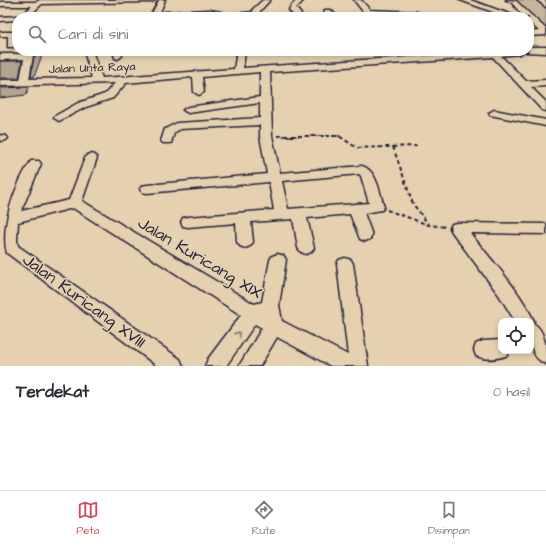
<!DOCTYPE html>
<html lang="id">
<head>
<meta charset="utf-8">
<style>
	body { margin:0; font-family:"Architects Daughter",sans-serif; background:#f7f7f7; color:#2b2b33 }
	.controls { position:absolute; right:12px; bottom:12px; display:grid; overflow:hidden; border-radius:8px; box-shadow:0 2px 6px #0003 }
	.controls button { width:36px; height:36px; display:grid; place-items:center; padding:0; border:0; border-bottom:1px solid #e1e1e2; background:#fff; color:#2b2b33; font:20px sans-serif }
	.list { margin:0; padding:0; list-style:none }
	h2 { display:flex; justify-content:space-between; align-items:center; height:52px; margin:0; padding:0 16px; font-size:17px }
	h2 small { font-size:13px; font-weight:400; color:#7c7c81 }
	.icon { flex:none; width:22px; height:22px; fill:none; stroke:currentColor; stroke-width:2; stroke-linecap:round; stroke-linejoin:round }
	.map { position:relative; flex:none; width:546px; height:366px; overflow:hidden }
	.search { position:absolute; background:#fff; box-shadow:0 2px 6px #0003; left:12px; right:12px; top:12px; height:44px; display:flex; align-items:center; gap:10px; box-sizing:border-box; padding:0 14px; border-radius:16px; color:#7c7c81; font-size:15px }
	.sheet { height:124px; background:#fff }
	nav { display:flex; justify-content:space-around; align-items:center; box-sizing:border-box; height:56px; border-top:1px solid #e1e1e2; background:#fff; font-size:11px; color:#7c7c81 }
	nav a { display:grid; justify-items:center; gap:2px }
	nav .on { color:#d1495b }
	.map>svg:first-child { display:block }
	.green { fill:#c6b59d; stroke:#746c6c }
	.building { fill:#b2a391; stroke:#22223b }
	.lines { fill:none; stroke-linecap:round; stroke-linejoin:round }
	.minor-casing { stroke:#22223b; stroke-width:3 }
	.path-far1 { stroke:#22223b; stroke-width:1.5; stroke-dasharray:3 2.5; stroke-linecap:butt }
	.path { stroke:#22223b; stroke-width:2; stroke-dasharray:4 3; stroke-linecap:butt }
	.minor { fill:#e5d1b0; fill-rule:evenodd }
	.oneway { stroke:#847a76 }
	.labels { text-anchor:middle; dominant-baseline:central; stroke-width:3; stroke-linejoin:round; paint-order:stroke }
	.far-street-label { font-size:12px; fill:#22223b; stroke:#e5d1b0 }
	.near-street-label { font-size:17px; fill:#22223b; stroke:#e5d1b0 }
</style>
</head>
<body>
<div class="map">
<svg width="546" height="366" viewBox="0 0 546 366">
	<rect width="100%" height="100%" fill="#e5d1b0"/>
	<filter id="ink" filterUnits="userSpaceOnUse"><feTurbulence type="fractalNoise" baseFrequency=".025" numOctaves="2"/><feDisplacementMap in="SourceGraphic" scale="8" xChannelSelector="R" yChannelSelector="G"/><feConvolveMatrix kernelMatrix="1 2 1 2 8 2 1 2 1" color-interpolation-filters="sRGB"/></filter>
	<g filter="url(#ink)">
		<path class="green" d="M510,0H535L546,5V32L515,2Z"/>
		<g class="building">
			<path d="M42,55L34,77H31L34,56Z"/>
			<path d="M0,61H22L19,78H0Z"/>
			<path d="M0,87V88L29,87L26,95L0,98Z"/>
		</g>
		<g class="lines">
			<g class="minor-casing">
				<g id="minor">
					<path d="M40,0H155L152,2L42,4L28,17H20L32,6H0V2H36Z"/>
					<path d="M159,0H165L158,17H150Z"/>
					<path d="M263,0H270L260,11V16H257L214,17V15L210,14L158,17L165,12L210,10L221,12L222,15L253,12V9Z"/>
					<path d="M297,0H304L296,8L303,17H295L289,10L291,6Z"/>
					<path d="M354,0H361L370,10L417,12L421,14L417,16L368,14H365Z"/>
					<path d="M460,0H470L518,17H507Z"/>
					<path d="M506,0L516,1L546,29V35L529,36V32L539,31L529,22V17H524L512,3Z"/>
					<path d="M537,0H544L546,2V7Z"/>
					<path d="M325,10H331L337,17H329L324,12Z"/>
					<path d="M17,16L20,17H17V20L0,21V17Z"/>
					<path d="M0,32H15L16,34L14,47H8V36H0Z"/>
					<path d="M529,47H546V53L526,52L529,51Z"/>
					<path d="M84,51H92L102,78L234,69L237,51H245L243,68L498,51H524L520,54L501,56L526,81L546,80V86L531,87L546,102V111L542,110L493,57L270,72L272,136L280,173L362,166C377,170 380,194 384,207L382,210L364,213L372,235L370,239L365,241L360,239L350,214L307,218L314,248L311,252L306,254L301,252L298,248L293,219L251,222L253,242L250,246L245,248L240,246L237,242L236,223L188,227L183,226L181,222L183,218L188,217L274,210L269,182L147,193L142,192L140,189L142,186L147,185L267,174L260,136V125L180,129L174,133L171,143H163L161,141L165,129L177,123L260,118V103L188,113L183,110L188,107L260,97V72L202,77L204,92L199,95L194,92L193,77L126,83L113,98L86,107L59,121L54,118L55,116L78,103L105,94L115,83L0,86V80H20L24,59L0,60V54H32L33,56L29,79L92,78ZM359,174L361,176L369,203L288,209L282,181Z"/>
					<path d="M113,51H121L122,56L118,59L115,58Z"/>
					<path d="M494,110L546,120V126L490,115L489,113Z"/>
					<path d="M0,135L6,136L8,138L6,140L0,141Z"/>
					<path d="M91,154L95,155L97,158L82,201L254,304L262,302L270,260L272,256L278,254L284,256L286,260L279,305L282,321L348,355L337,264L339,260L345,258L351,260L353,264L368,366H331L277,337L260,366H239L262,328L255,324L226,366H205L208,359L241,315L73,208L18,222L17,240L18,246L180,359L183,366H157L7,253C0,227 15,184 31,161H39L41,164L21,211L69,200L85,158L87,155Z"/>
					<path d="M457,223L546,224V234L470,233C492,261 519,289 534,321L533,323C546,330 546,350 546,364C528,357 531,337 531,321H515L499,295L452,232L450,228L452,224Z"/>
					<path d="M501,340V351H509L508,355C498,359 486,360 476,356L474,350L476,344L483,341Z"/>
				</g>
			</g>
			<path class="path-far1" d="M277,136H340"/>
			<g class="path">
				<path d="M277,136H339L357,148L417,146"/>
				<path d="M393,147L413,204L429,225"/>
				<path d="M387,210L429,225L446,227"/>
			</g>
			<use href="#minor" class="minor"/>
		</g>
		<defs><path id="oneway-chevron" d="M-2-3.5L2.5 0L-2 3.5" fill="none" stroke-width="1.6" stroke-linecap="round" stroke-linejoin="round"/></defs>
		<use class="oneway" href="#oneway-chevron" transform="translate(238 334) rotate(-55)"/>
	</g>
	<g class="labels">
		<g class="far-street-label">
			<text transform="translate(92 68) rotate(-2)">Jalan Unta Raya</text>
		</g>
		<g class="near-street-label">
			<text transform="translate(200 258) rotate(31)">Jalan Kuricang XIX</text>
			<text transform="translate(84 301) rotate(36)">Jalan Kuricang XVIII</text>
		</g>
	</g>
</svg>
<div class="controls">
<button><svg class="icon" aria-label="locate" viewBox="0 0 24 24"><circle cx="12" cy="12" r="6"/><path d="M12 2v4M12 18v4M2 12h4M18 12h4"/></svg></button>
</div>
<div class="search"><svg class="icon" aria-label="search" viewBox="0 0 24 24"><circle cx="10" cy="10" r="6"/><path d="M15 15l6 6"/></svg>Cari di sini</div>
</div>
<section class="sheet">
<h2>Terdekat<small>0 hasil</small></h2>
<ul class="list">
</ul>
</section>
<nav>
<a class="on"><svg class="icon" aria-label="map" viewBox="0 0 24 24"><path d="M3 6l6-2 6 2 6-2v14l-6 2-6-2-6 2zM9 4v14M15 6v14"/></svg>Peta</a>
<a><svg class="icon" aria-label="directions" viewBox="0 0 24 24"><path d="M12 3l9 9-9 9-9-9zM9 14v-3h6M13 9l2 2-2 2"/></svg>Rute</a>
<a><svg class="icon" aria-label="saved" viewBox="0 0 24 24"><path d="M7 4h10v16l-5-4-5 4z"/></svg>Disimpan</a>
</nav>
</body>
</html>
